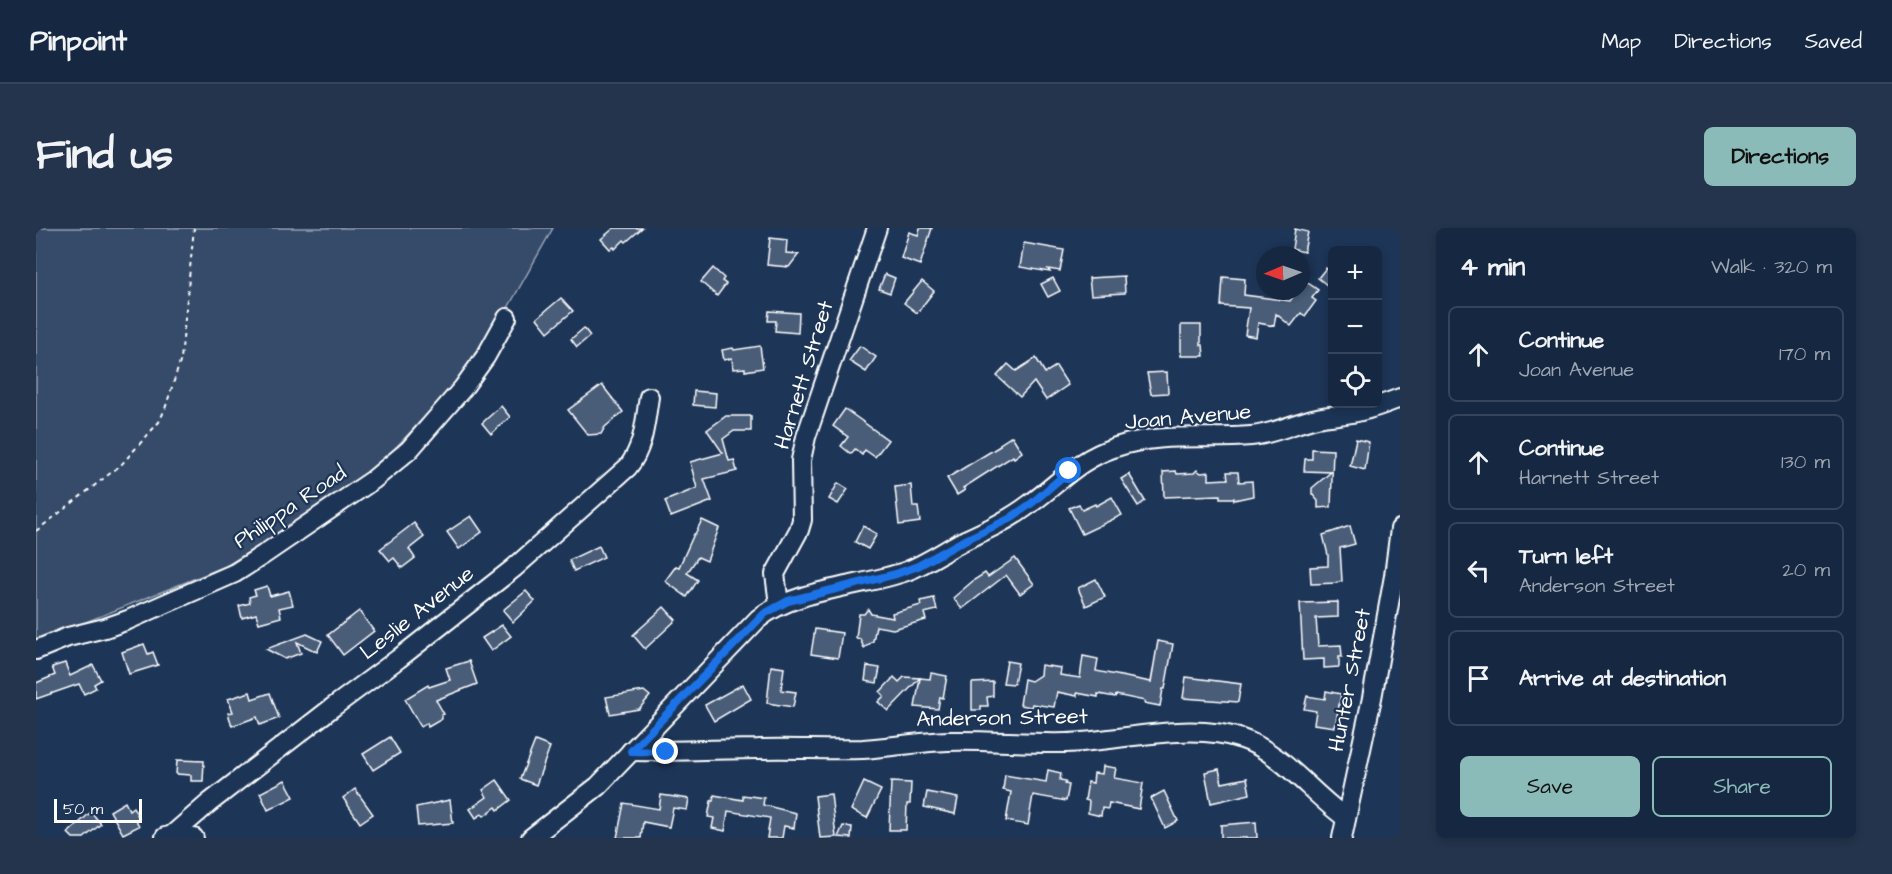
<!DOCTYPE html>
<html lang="en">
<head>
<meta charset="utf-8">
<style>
	body { margin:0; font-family:"Architects Daughter",sans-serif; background:#23344c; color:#f1f3f6 }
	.controls { position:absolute; right:18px; top:18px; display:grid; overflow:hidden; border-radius:9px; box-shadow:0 3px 9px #0003 }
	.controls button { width:54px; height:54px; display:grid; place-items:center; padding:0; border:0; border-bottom:2px solid #35445a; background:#162841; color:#f1f3f6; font:30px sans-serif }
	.compass { position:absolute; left:1220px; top:18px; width:54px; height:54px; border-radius:50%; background:#162841; box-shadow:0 3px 9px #0003; rotate:268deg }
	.scale { position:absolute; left:18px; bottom:15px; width:88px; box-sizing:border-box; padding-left:6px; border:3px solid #fff; border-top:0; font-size:16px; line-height:21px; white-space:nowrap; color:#fff; -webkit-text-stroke:4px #1d3557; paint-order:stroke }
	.stop { position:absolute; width:18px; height:18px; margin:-14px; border:4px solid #1a73e8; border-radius:50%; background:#fff }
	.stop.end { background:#1a73e8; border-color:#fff; box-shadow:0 2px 6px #0008 }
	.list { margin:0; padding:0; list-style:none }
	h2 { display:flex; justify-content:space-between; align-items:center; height:78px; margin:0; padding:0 24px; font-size:26px }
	h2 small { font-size:20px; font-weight:400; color:#9ea6b1 }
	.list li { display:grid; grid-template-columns:39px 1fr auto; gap:18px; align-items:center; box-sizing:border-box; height:96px; margin:0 12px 12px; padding:0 12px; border:2px solid #35445a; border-radius:9px }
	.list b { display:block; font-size:22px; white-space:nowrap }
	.list p { margin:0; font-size:20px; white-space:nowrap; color:#9ea6b1 }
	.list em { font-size:20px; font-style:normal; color:#9ea6b1 }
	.actions { display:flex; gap:12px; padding:18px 24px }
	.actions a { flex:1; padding:14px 0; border:2px solid #8bbbb9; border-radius:9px; text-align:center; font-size:21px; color:#8bbbb9 }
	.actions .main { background:#8bbbb9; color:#111 }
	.icon { flex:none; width:33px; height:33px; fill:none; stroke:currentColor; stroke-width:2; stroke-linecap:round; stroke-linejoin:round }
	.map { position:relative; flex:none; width:1364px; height:610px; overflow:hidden; border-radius:9px }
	header { display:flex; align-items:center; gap:36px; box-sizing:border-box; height:84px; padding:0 30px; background:#162841; border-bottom:2px solid #35445a }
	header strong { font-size:28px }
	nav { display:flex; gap:33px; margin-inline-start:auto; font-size:21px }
	.intro { display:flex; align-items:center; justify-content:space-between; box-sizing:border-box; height:144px; padding:0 36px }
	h1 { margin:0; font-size:42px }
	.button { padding:15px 27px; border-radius:9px; background:#8bbbb9; color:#111; font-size:21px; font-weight:700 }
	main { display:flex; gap:36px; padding:0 36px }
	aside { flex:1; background:#162841; border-radius:9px; box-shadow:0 3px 9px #0003 }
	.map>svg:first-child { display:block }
	.green { fill:#364b69; stroke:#9aa5b4; stroke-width:1.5 }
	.building { fill:#4a5d79; stroke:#fff; stroke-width:1.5 }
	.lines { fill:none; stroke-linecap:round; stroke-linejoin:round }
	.minor-casing { stroke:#fff; stroke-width:22 }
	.path { stroke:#fff; stroke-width:2; stroke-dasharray:4.5 4.5; stroke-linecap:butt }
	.minor { stroke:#1d3557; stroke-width:18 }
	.route { stroke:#1a73e8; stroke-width:8 }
	.labels { text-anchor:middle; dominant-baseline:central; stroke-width:4.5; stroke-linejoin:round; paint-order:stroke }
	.street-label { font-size:22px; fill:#fff; stroke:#1d3557 }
</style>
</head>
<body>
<header>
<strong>Pinpoint</strong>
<nav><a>Map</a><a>Directions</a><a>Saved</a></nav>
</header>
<div class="intro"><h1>Find us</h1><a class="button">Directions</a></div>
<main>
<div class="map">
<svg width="1364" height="610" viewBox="0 0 1364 610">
	<rect width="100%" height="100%" fill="#1d3557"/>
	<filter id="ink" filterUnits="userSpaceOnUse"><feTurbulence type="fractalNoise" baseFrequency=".0167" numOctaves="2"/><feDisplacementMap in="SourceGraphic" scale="12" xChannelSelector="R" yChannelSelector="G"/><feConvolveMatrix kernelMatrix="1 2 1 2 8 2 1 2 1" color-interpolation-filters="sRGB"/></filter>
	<g filter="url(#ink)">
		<path class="green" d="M0,0H517L442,133L324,257L190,338L0,414Z"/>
		<g class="building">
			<path d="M578,0H606L590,14L588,12L579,21L578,19L574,21L565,11Z"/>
			<path d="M884,0H896L884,37L865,30L873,4L882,7Z"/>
			<path d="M1259,1L1272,4L1268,24L1256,21Z"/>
			<path d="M734,10L751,12L750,25L763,26L753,39L731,37Z"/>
			<path d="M988,15L1028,22L1024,43L1012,41L1014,44L984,39Z"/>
			<path d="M677,40L688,50L686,53L690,56L681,68L665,54Z"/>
			<path d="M1290,40L1296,45V61L1282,50Z"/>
			<path d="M849,46L859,50L854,65L843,61Z"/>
			<path d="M1088,48L1089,65L1055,67L1053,50Z"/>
			<path d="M1187,49L1209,51L1208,67L1254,73L1261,63H1265V58L1269,53L1282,62L1276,70L1280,73L1269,88L1265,85L1255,98L1240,86L1238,98L1222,95L1220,109L1209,107L1213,80L1185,78Z"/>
			<path d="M1017,50L1024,63L1012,69L1005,56Z"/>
			<path d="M886,53L898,63L881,85L868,75Z"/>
			<path d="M525,70L537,83L512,104L501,90Z"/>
			<path d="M733,83L763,85L762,105L739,103L740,93H732Z"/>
			<path d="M1145,97H1165V117H1167L1168,128H1145Z"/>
			<path d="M548,100L554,108L541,119L535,111Z"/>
			<path d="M724,118L727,140L709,143V140L697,141L696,130L688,132L686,122L697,120L698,122Z"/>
			<path d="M824,118L840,129L830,144L813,133Z"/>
			<path d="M1000,130L1009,145L1020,138L1032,157L1010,172L998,154L984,169L961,148L972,136L980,143Z"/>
			<path d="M1131,144L1132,165L1115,166L1111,145Z"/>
			<path d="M566,157L587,184L569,199L565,206L552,207L532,182Z"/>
			<path d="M658,163L680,165L679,179L657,177Z"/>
			<path d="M465,178L474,189L455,206L446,195Z"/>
			<path d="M809,181L852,212L839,229L829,222L826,227L819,221L815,226L805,218L812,209L797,198Z"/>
			<path d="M690,188H715V203H698L687,211L693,233L698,232L701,243L668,251L676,273L635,289L629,273L661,260L654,234L687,225L671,202Z"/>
			<path d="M976,208L986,224L978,230L977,228L927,260L929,262L921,267L911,250L964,218V216Z"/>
			<path d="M1320,211L1333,214L1329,242L1314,238Z"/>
			<path d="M1276,221L1297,222L1295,279L1282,280V273L1276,266V260L1295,244L1268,243L1269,231H1276Z"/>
			<path d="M1161,242L1165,245L1173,244V252L1192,251L1191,244H1202L1203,254L1216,253L1217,268L1198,272V270H1184V267L1128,269L1127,244L1140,243L1141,246L1158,245Z"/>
			<path d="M1093,246L1109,273L1102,278L1085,251Z"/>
			<path d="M802,255L812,261L802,276L793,271Z"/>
			<path d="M875,257L877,279H882L884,294L863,297L859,259Z"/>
			<path d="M1076,269L1086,287L1046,306L1033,280L1043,276L1046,282L1059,276L1060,278Z"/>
			<path d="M435,288L446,304L423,321L411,304Z"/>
			<path d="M666,292L683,300L671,333L662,329L651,345L662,352L651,369L629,353L640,338L643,339L658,306H659Z"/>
			<path d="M378,295L388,309L373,321L379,330L366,340L358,330L354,333L344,321Z"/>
			<path d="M827,298L841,306L832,321L819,314Z"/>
			<path d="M1314,298L1319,316L1304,320L1306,353L1301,354V355L1275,356L1274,339L1292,338V327L1287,307Z"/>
			<path d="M563,318L568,329L538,343L533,332Z"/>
			<path d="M979,330L998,356L984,366L970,347L926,381L917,370L938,352L949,345L952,349Z"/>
			<path d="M1060,351L1069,369L1050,378L1042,360Z"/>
			<path d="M231,358L234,368L253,363L257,377L243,380L245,389L223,395L220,386L206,390L203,378L214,375L213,369L220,367L218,362Z"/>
			<path d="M490,363L499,373L477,394L467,382Z"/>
			<path d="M898,370L901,382L888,385L890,392L857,401L840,398L837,413L828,420L824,411L820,410L823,386H828L832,381L835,386L857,390L856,385L885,377L884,373Z"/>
			<path d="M1302,374V389L1280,390L1282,418L1305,417L1306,429H1303V439L1288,440V431L1267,432L1264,375Z"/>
			<path d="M628,379L640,392L609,421L597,407Z"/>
			<path d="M323,383L338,403L307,427L292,407Z"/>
			<path d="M466,397L475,408L455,423L446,410Z"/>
			<path d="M779,401L806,405L802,430L775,426Z"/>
			<path d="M271,406L286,413L281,424L261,414L265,425L249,431L230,421Z"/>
			<path d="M1122,413L1137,416L1129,461H1127L1124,478L1108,475L1109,473L1080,467L1079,469L1062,466V469L1041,465V468L1021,464L1018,479L996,476L995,479L984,477L988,451L995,453L1004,447L1005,437L1025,440L1024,447L1044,450L1047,428L1062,431L1060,443L1115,454Z"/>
			<path d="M108,416L112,426L117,424L122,437L93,446L86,424Z"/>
			<path d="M433,433L441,456L400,472L408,486L405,487L406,491L392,499L391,495L385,499L369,471L392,457L393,459L414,452L410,440Z"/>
			<path d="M971,433L982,435L978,456L967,455Z"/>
			<path d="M29,435L34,448L57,437L65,452L58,456L60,460L48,466L43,456L0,471V455L19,447L16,439Z"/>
			<path d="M735,438L748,440L745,462L760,464L757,479L731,475Z"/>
			<path d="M831,438L844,440L841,455L829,453Z"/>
			<path d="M895,445L911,448L907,470L904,469L902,481L879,479L884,450L894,451Z"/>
			<path d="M858,449L863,454L868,449L884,450L852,483L842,474L848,468L844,464Z"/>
			<path d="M1150,449L1205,456L1202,474L1147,470Z"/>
			<path d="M957,454V468L951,469L952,478H945V482H936V455Z"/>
			<path d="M707,456L715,471L678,493L669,477Z"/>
			<path d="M608,463L614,468L603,481L574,486L570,469Z"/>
			<path d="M1290,463L1305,466L1299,499L1278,496L1280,483L1268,481L1271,468L1289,471Z"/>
			<path d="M214,464L216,471L234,465L243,490L224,497L221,489L196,498L192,485L197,484L192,471Z"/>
			<path d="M354,509L364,525L337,542L327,526Z"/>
			<path d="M499,513L514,519L500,557L484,551Z"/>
			<path d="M141,532L168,533L167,553H155V547L140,546Z"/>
			<path d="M1067,538L1080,540L1078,550L1107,555L1103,581L1073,575L1072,581L1066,580L1065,588L1052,585L1053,573L1049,572L1052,554L1057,555L1058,545L1066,546Z"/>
			<path d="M1183,541L1186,555L1211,550L1214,566L1175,575L1169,544Z"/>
			<path d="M1012,542L1025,545L1024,552L1030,553L1029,556L1033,557L1030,573L997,567L992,597L970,593L975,564L967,562L969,547L1010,554Z"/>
			<path d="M249,552L258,569L232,582L224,565Z"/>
			<path d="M461,552L475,572L462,582L460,579L448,588L446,586L440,590L434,581L451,569L447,562Z"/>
			<path d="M828,554L845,562L831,590L815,582Z"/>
			<path d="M855,554L875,555L874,576H871L870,602H853Z"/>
			<path d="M319,561L337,586L324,595L307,570Z"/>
			<path d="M1128,563L1142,593L1129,600L1115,570Z"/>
			<path d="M891,564L922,570L919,586L888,579Z"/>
			<path d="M795,566L800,609L784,610L779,568Z"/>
			<path d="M625,567L653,571L651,582L637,580L633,599L607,594L605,610H581L588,575L623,581Z"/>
			<path d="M678,567L707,572V567L728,570L727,577L760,585L758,600L748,598L746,610H731L734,590L692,583L689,603L676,600L678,590L672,589L675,573H677Z"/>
			<path d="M414,572L417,595L382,598L380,579Z"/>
			<path d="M89,574L93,582L97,579L103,590L100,592L103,598L87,606L74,583Z"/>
			<path d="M55,584L65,596L48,610H37L32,605Z"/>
			<path d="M1220,594L1221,610H1185V597Z"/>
			<path d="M807,598L816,599L815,610L802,609Z"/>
		</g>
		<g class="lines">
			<g class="minor-casing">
				<g id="minor">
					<path d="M743,376L739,346L763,302L766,292L765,232L770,209L841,0"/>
					<path d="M0,422L32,409L69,400L92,392L199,345L227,327L337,252L373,222L427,160L450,128L471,90"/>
					<path d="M595,523C638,524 680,521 722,521C757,520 792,522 827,521C855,519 884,514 912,513C952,512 991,516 1030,515C1085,513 1154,493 1206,511C1244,523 1277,567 1310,590"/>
					<path d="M135,608L173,575L297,479L362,431L478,340L592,239C608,219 609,194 613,169"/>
					<path d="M129,609L135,608L158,610"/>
					<path d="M495,610L562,558L722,391C758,361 826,359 871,343C891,335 908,323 927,313C951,302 973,292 994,276C1026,253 1041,232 1080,219C1123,204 1171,212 1215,208C1238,206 1258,195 1281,190C1295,187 1311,187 1325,183C1338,180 1351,175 1364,170"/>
					<path d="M1306,610L1336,470L1358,348L1364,301"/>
				</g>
			</g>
			<path class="path" d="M0,303L85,237L123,194L129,181L145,131L158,0"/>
			<use href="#minor" class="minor"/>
		</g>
	</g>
	<g class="lines" filter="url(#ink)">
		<path class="route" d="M630,524L595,523L728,386L752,373L860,346L882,338L927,313L973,291L996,275L1033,243"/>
	</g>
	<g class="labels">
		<g class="street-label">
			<text transform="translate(768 147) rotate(-73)">Harnett Street</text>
			<text transform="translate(1152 189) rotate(-5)">Joan Avenue</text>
			<text transform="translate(254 279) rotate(-34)">Philippa Road</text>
			<text transform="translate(381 385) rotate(-38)">Leslie Avenue</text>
			<text transform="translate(1314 452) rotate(-79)">Hunter Street</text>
			<text transform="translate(966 490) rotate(-1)">Anderson Street</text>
		</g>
	</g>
</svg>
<div class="controls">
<button>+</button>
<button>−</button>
<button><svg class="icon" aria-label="locate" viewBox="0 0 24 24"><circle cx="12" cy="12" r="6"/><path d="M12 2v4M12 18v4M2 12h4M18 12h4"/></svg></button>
</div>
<svg class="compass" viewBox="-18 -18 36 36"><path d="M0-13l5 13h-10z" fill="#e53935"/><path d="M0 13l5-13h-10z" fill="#9ea6b1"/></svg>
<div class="scale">50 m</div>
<div class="stop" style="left:1033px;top:243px"></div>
<div class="stop end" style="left:630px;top:524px"></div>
</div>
<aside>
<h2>4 min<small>Walk · 320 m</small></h2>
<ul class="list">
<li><svg class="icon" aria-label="ahead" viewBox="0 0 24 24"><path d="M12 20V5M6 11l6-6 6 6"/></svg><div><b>Continue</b><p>Joan Avenue</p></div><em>170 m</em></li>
<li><svg class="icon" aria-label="ahead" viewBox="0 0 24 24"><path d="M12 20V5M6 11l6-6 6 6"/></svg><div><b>Continue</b><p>Harnett Street</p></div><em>130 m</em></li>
<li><svg class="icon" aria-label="left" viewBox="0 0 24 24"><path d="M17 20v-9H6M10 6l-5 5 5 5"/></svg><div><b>Turn left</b><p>Anderson Street</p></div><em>20 m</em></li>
<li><svg class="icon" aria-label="arrive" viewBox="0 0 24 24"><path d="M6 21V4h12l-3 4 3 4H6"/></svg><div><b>Arrive at destination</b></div></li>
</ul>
<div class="actions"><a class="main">Save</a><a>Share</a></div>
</aside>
</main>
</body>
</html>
